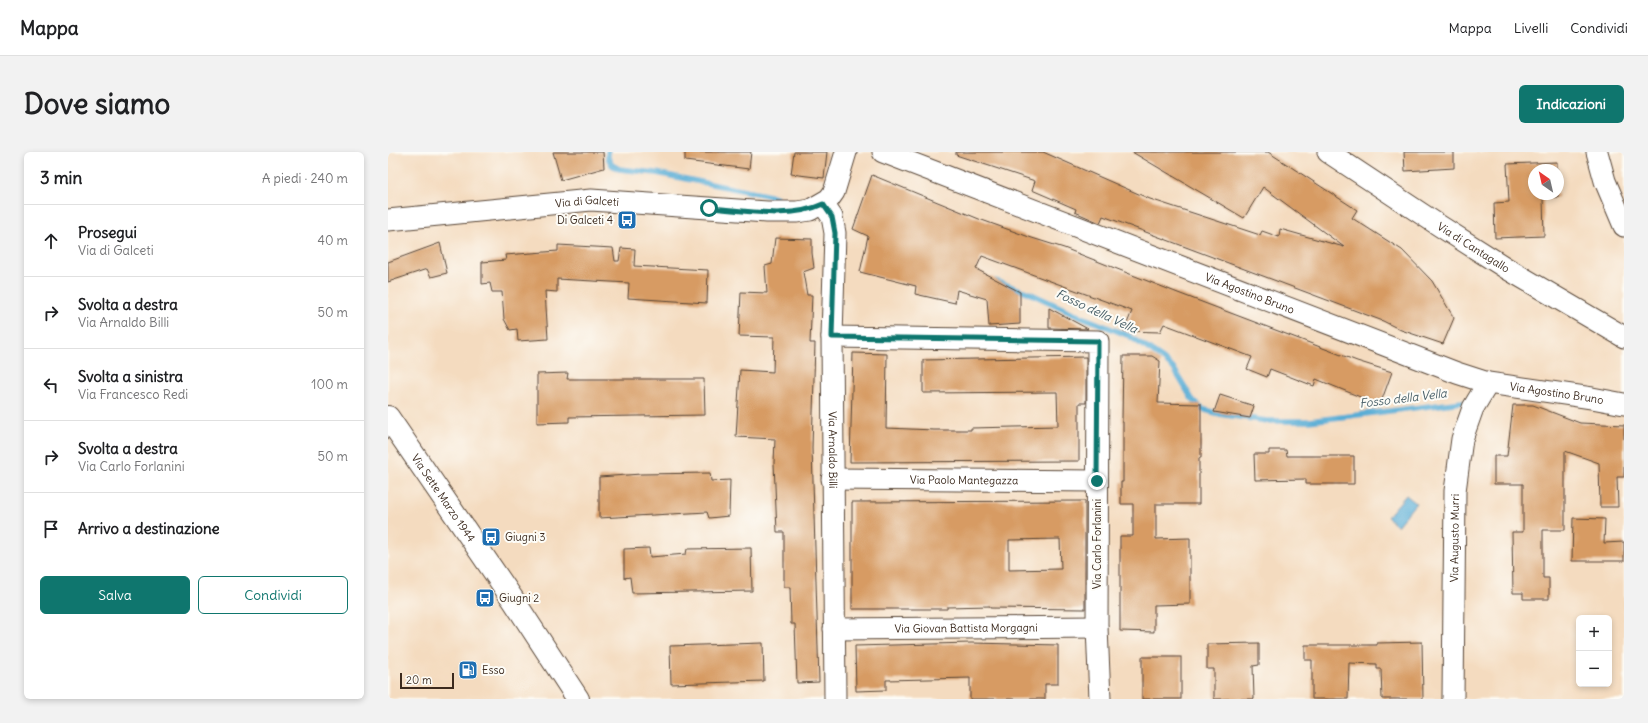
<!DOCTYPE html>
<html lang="it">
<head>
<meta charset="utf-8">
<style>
	body { margin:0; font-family:Delius,sans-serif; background:#f2f2f2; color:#202124 }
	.controls { position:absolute; right:12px; bottom:12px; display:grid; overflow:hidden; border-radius:6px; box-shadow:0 2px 6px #0003 }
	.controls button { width:36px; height:36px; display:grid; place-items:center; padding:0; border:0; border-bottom:1px solid #e0e0e0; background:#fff; color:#202124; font:20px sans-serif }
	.compass { position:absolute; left:1140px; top:12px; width:36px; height:36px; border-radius:50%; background:#fff; box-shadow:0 2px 6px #0003; rotate:326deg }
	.scale { position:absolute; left:12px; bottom:10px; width:54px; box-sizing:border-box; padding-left:4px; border:2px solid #3b2a1e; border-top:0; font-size:11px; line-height:14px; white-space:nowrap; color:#3b2a1e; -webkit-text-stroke:3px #fdfcf7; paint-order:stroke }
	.stop { position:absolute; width:12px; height:12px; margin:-9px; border:3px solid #0f766e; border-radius:50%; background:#fff }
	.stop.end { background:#0f766e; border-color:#fff; box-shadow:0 1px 4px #0008 }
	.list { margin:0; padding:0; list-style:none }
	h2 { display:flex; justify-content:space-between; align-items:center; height:52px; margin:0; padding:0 16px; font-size:17px }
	h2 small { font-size:13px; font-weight:400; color:#757577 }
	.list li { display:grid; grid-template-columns:26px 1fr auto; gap:12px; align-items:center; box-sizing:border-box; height:72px; padding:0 16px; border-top:1px solid #e0e0e0 }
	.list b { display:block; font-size:15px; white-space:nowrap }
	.list p { margin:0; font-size:13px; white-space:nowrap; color:#757577 }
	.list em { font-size:13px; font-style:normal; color:#757577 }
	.actions { display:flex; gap:8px; padding:12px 16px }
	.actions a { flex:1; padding:9px 0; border:1px solid #0f766e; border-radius:6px; text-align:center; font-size:14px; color:#0f766e }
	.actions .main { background:#0f766e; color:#fff }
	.icon { flex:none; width:22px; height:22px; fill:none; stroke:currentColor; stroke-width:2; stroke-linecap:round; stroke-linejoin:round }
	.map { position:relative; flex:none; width:1236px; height:547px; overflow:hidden; border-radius:6px }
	header { display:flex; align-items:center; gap:24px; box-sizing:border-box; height:56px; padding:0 20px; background:#fff; border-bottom:1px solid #e0e0e0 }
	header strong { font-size:19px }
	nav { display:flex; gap:22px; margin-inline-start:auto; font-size:14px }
	.intro { display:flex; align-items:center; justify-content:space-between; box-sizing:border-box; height:96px; padding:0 24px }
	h1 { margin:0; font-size:28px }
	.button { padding:10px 18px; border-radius:6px; background:#0f766e; color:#fff; font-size:14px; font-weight:700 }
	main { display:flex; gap:24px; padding:0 24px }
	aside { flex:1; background:#fff; border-radius:6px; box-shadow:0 2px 6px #0003 }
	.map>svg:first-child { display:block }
	.water { fill:#5aadd5; stroke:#4a6c7a }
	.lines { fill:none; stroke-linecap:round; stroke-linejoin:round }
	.stream { stroke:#5aadd5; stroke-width:5.5 }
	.building { fill:#d79b64; fill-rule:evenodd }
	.minor-casing { stroke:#574536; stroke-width:23 }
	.tertiary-casing { stroke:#574536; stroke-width:24 }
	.minor { stroke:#fff; stroke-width:21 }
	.tertiary { stroke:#fff; stroke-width:22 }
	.route { stroke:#0f766e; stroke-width:5 }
	.labels { text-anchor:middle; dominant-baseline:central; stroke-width:4; stroke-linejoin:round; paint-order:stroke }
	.street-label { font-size:11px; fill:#3b2a1e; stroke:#fdfcf7 }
	.poi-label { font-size:11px; fill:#3b2a1e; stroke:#fdfcf7; text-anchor:start }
	.water-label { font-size:12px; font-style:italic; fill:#475e67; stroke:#fdfcf7 }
</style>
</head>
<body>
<header>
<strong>Mappa</strong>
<nav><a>Mappa</a><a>Livelli</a><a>Condividi</a></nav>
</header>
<div class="intro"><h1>Dove siamo</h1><a class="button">Indicazioni</a></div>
<main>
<aside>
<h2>3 min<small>A piedi · 240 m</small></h2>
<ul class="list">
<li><svg class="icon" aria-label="ahead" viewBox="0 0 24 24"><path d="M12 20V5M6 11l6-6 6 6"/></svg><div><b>Prosegui</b><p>Via di Galceti</p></div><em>40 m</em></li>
<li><svg class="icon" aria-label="right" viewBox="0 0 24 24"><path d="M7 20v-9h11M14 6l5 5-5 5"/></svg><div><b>Svolta a destra</b><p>Via Arnaldo Billi</p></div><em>50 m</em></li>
<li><svg class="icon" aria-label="left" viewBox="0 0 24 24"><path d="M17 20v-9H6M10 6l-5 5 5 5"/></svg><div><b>Svolta a sinistra</b><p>Via Francesco Redi</p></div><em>100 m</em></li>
<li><svg class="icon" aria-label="right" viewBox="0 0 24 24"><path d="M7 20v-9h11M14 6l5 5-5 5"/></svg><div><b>Svolta a destra</b><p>Via Carlo Forlanini</p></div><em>50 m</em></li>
<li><svg class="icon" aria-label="arrive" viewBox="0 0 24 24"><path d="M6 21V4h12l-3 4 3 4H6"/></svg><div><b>Arrivo a destinazione</b></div></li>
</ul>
<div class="actions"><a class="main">Salva</a><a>Condividi</a></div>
</aside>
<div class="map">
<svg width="1236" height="547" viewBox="0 0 1236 547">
	<rect width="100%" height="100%" fill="#fdfcf7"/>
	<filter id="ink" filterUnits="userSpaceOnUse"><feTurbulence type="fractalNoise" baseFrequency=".025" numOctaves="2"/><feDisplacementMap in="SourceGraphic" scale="8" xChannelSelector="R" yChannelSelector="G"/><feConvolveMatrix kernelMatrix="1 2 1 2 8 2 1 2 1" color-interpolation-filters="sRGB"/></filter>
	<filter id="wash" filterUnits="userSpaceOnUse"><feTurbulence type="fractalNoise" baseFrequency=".012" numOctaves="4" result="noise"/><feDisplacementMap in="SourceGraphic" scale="16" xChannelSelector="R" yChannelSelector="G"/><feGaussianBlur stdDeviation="0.9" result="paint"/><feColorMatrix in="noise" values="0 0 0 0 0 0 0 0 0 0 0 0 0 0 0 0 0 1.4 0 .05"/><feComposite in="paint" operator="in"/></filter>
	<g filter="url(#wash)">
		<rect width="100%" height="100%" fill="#f4dbbf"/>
		<path class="water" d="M1018,343L1028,351L1009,374L999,365Z"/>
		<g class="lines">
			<g class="stream">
				<path d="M220,0V6L224,13L231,17L268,21L388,45"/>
				<path d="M608,129L639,140L692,164L741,184L775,207L786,217L804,247L814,257L831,262L879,269H921L1074,250"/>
			</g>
		</g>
		<g id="blocks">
			<g class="building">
				<path d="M165,0H215L216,16L173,28Z"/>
				<path d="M297,0H363L361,17L297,9Z"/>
				<path d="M406,0H439L436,26L403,22Z"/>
				<path d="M568,0H655L762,47L872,83L874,79L891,85L892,77L956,95L875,35L856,66L744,0H880L969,58L964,66L1014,98L1044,129L1066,166L1055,192L1013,178L995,169L715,64L712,71L687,60L688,57L644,38L647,29L568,3Z"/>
				<path d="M1016,0H1066V16L1017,19Z"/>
				<path d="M1169,10V18H1146V42H1170V45L1155,46L1156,84L1107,86L1106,51L1121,50L1119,12Z"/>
				<path d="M484,23L591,67L644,86L676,96L790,141L969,209L1004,220L992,253L928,227L926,234L882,217L879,225L859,217L864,205L776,172L772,180L736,179L744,159L594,104L588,117L632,140V172L601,174L599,147L569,138L567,151L527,142L528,134L472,120L480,84L465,77Z"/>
				<path d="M387,86L424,87V101L426,116L415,120L419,143H424L422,191H427L424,296L431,530L409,531L407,472H403L402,435H396V380H389L386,311L387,287L348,285L352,218L385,220L386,185L351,184L353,140L379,141L377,114L384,112Z"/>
				<path d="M52,91L59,121L43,125L39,117L0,130V110Z"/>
				<path d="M170,93L225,96L227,109H231L233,96L247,97L246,114L320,118L319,151L240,146L241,131L169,127V140L157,139L160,187L130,189L129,177L122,178L116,167L114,140H104L102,131L94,132V110L118,108L117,103L170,99Z"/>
				<path d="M661,156L700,177L661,176Z"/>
				<path d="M465,201L499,202L498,276L546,278H583V276L670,274L669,240L535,241V208L698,205V251H691V309L462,310Z"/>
				<path d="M735,204H764L772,209L770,251L813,252V306H811V352H768V387L802,386V452L766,453V480L732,479V384H745V352H733V330H735V270H734Z"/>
				<path d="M180,221L179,227H316L317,263L181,265V270L149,271V222Z"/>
				<path d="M832,243L866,254L862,266L826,260Z"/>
				<path d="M1125,253H1145L1192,271L1236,273V325H1229L1230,355H1212L1211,311L1177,299V378H1155V426H1161V447H1135V441H1125L1124,380H1135V332H1106V304H1119Z"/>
				<path d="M881,298H898L899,304H966V332H918V327L867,328L866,302H881Z"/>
				<path d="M322,321L323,329L342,328L341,364L321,366L319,360L211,366V325L253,322Z"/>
				<path d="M697,349V457L602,456V454L559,455V457H464V350ZM672,387L673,417L621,418V388Z"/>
				<path d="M1185,366L1217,367L1216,391L1236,390V409H1184Z"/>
				<path d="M261,396L262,405L298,402L299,397L363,396L364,439L244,441L242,425L236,426V397Z"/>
				<path d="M1034,490L1035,547H994L993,517H989V512L961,511L960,547H924V508H917V493H989V491Z"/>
				<path d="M375,491L376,529L283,532L282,494Z"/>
				<path d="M583,491L670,493V532H657V547H582V526L498,528V538L468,539L467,494Z"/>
				<path d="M871,491V513L865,514L866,547H826V517H819V492Z"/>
				<rect x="754" y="505" width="39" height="42"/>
			</g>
		</g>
	</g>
	<g filter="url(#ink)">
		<use href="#blocks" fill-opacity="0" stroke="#574536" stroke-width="1"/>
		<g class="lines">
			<g class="minor-casing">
				<g id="minor">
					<path id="s1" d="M495,0L1069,221L1100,231L1204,246L1236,252"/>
					<path id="s2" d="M940,0L1052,74L1118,116L1236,185"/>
					<path d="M1209,0L1217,29L1236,74"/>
					<path id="s3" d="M435,52L444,65L447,81L444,185L447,547"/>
					<path id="s4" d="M0,68L203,48L379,60H409L422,58L441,47L446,40L458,0"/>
					<path d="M444,185L710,189L709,475L712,547"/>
					<path id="s5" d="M444,327L709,329"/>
					<path id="s6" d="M446,477L709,475"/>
					<path id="s7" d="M1065,547L1067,339L1074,287L1085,256L1100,231"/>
				</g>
			</g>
			<g class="tertiary-casing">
				<g id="tertiary">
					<path id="s8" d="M0,265L126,449L190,547"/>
				</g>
			</g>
			<use href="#minor" class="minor"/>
			<use href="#tertiary" class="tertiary"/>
		</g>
	</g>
	<g class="lines" filter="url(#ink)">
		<path class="route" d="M321,56C358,58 401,68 435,52L444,65L447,81L444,185L710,189L709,329"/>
	</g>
	<defs>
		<g id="bus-square" transform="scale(1)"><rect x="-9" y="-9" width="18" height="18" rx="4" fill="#1f6fb2" stroke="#fdfcf7"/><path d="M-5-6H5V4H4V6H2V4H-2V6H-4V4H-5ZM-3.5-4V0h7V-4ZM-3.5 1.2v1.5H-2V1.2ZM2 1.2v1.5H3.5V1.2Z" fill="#fff"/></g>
		<g id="fuel-square" transform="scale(1)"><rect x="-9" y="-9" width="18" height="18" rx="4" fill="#1f6fb2" stroke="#fdfcf7"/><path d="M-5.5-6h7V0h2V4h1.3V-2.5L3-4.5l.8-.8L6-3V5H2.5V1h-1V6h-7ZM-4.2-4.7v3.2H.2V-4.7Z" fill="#fff"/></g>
	</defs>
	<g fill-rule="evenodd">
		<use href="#bus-square" x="239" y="68"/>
		<use href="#bus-square" x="103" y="385"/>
		<use href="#bus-square" x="97" y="446"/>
		<use href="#fuel-square" x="80" y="518"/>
	</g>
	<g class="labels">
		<g class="street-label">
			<text stroke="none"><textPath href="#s4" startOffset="200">Via di Galceti</textPath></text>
			<text stroke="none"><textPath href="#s2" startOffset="174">Via di Cantagallo</textPath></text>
			<text stroke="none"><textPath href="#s1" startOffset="393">Via Agostino Bruno</textPath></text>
			<text stroke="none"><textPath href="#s1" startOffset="717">Via Agostino Bruno</textPath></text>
			<text stroke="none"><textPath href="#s3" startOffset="249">Via Arnaldo Billi</textPath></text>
			<text stroke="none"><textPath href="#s5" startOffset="132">Via Paolo Mantegazza</textPath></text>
			<text stroke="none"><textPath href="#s8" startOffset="98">Via Sette Marzo 1944</textPath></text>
			<text stroke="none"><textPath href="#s7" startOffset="161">Via Augusto Murri</textPath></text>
			<text transform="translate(709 392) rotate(-90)">Via Carlo Forlanini</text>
			<text stroke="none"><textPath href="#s6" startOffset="132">Via Giovan Battista Morgagni</textPath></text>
		</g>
		<g class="poi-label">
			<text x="225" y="68" text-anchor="end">Di Galceti 4</text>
			<text x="117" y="385">Giugni 3</text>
			<text x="111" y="446">Giugni 2</text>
			<text x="94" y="518">Esso</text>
		</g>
		<g class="water-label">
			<text transform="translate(709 159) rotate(25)">Fosso della Vella</text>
			<text transform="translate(1015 246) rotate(-7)">Fosso della Vella</text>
		</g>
	</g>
</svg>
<div class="controls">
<button>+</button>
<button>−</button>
</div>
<svg class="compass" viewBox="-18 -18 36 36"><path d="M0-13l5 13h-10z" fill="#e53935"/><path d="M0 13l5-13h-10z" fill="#757577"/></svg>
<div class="scale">20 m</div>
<div class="stop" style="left:321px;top:56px"></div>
<div class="stop end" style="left:709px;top:329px"></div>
</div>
</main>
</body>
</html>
